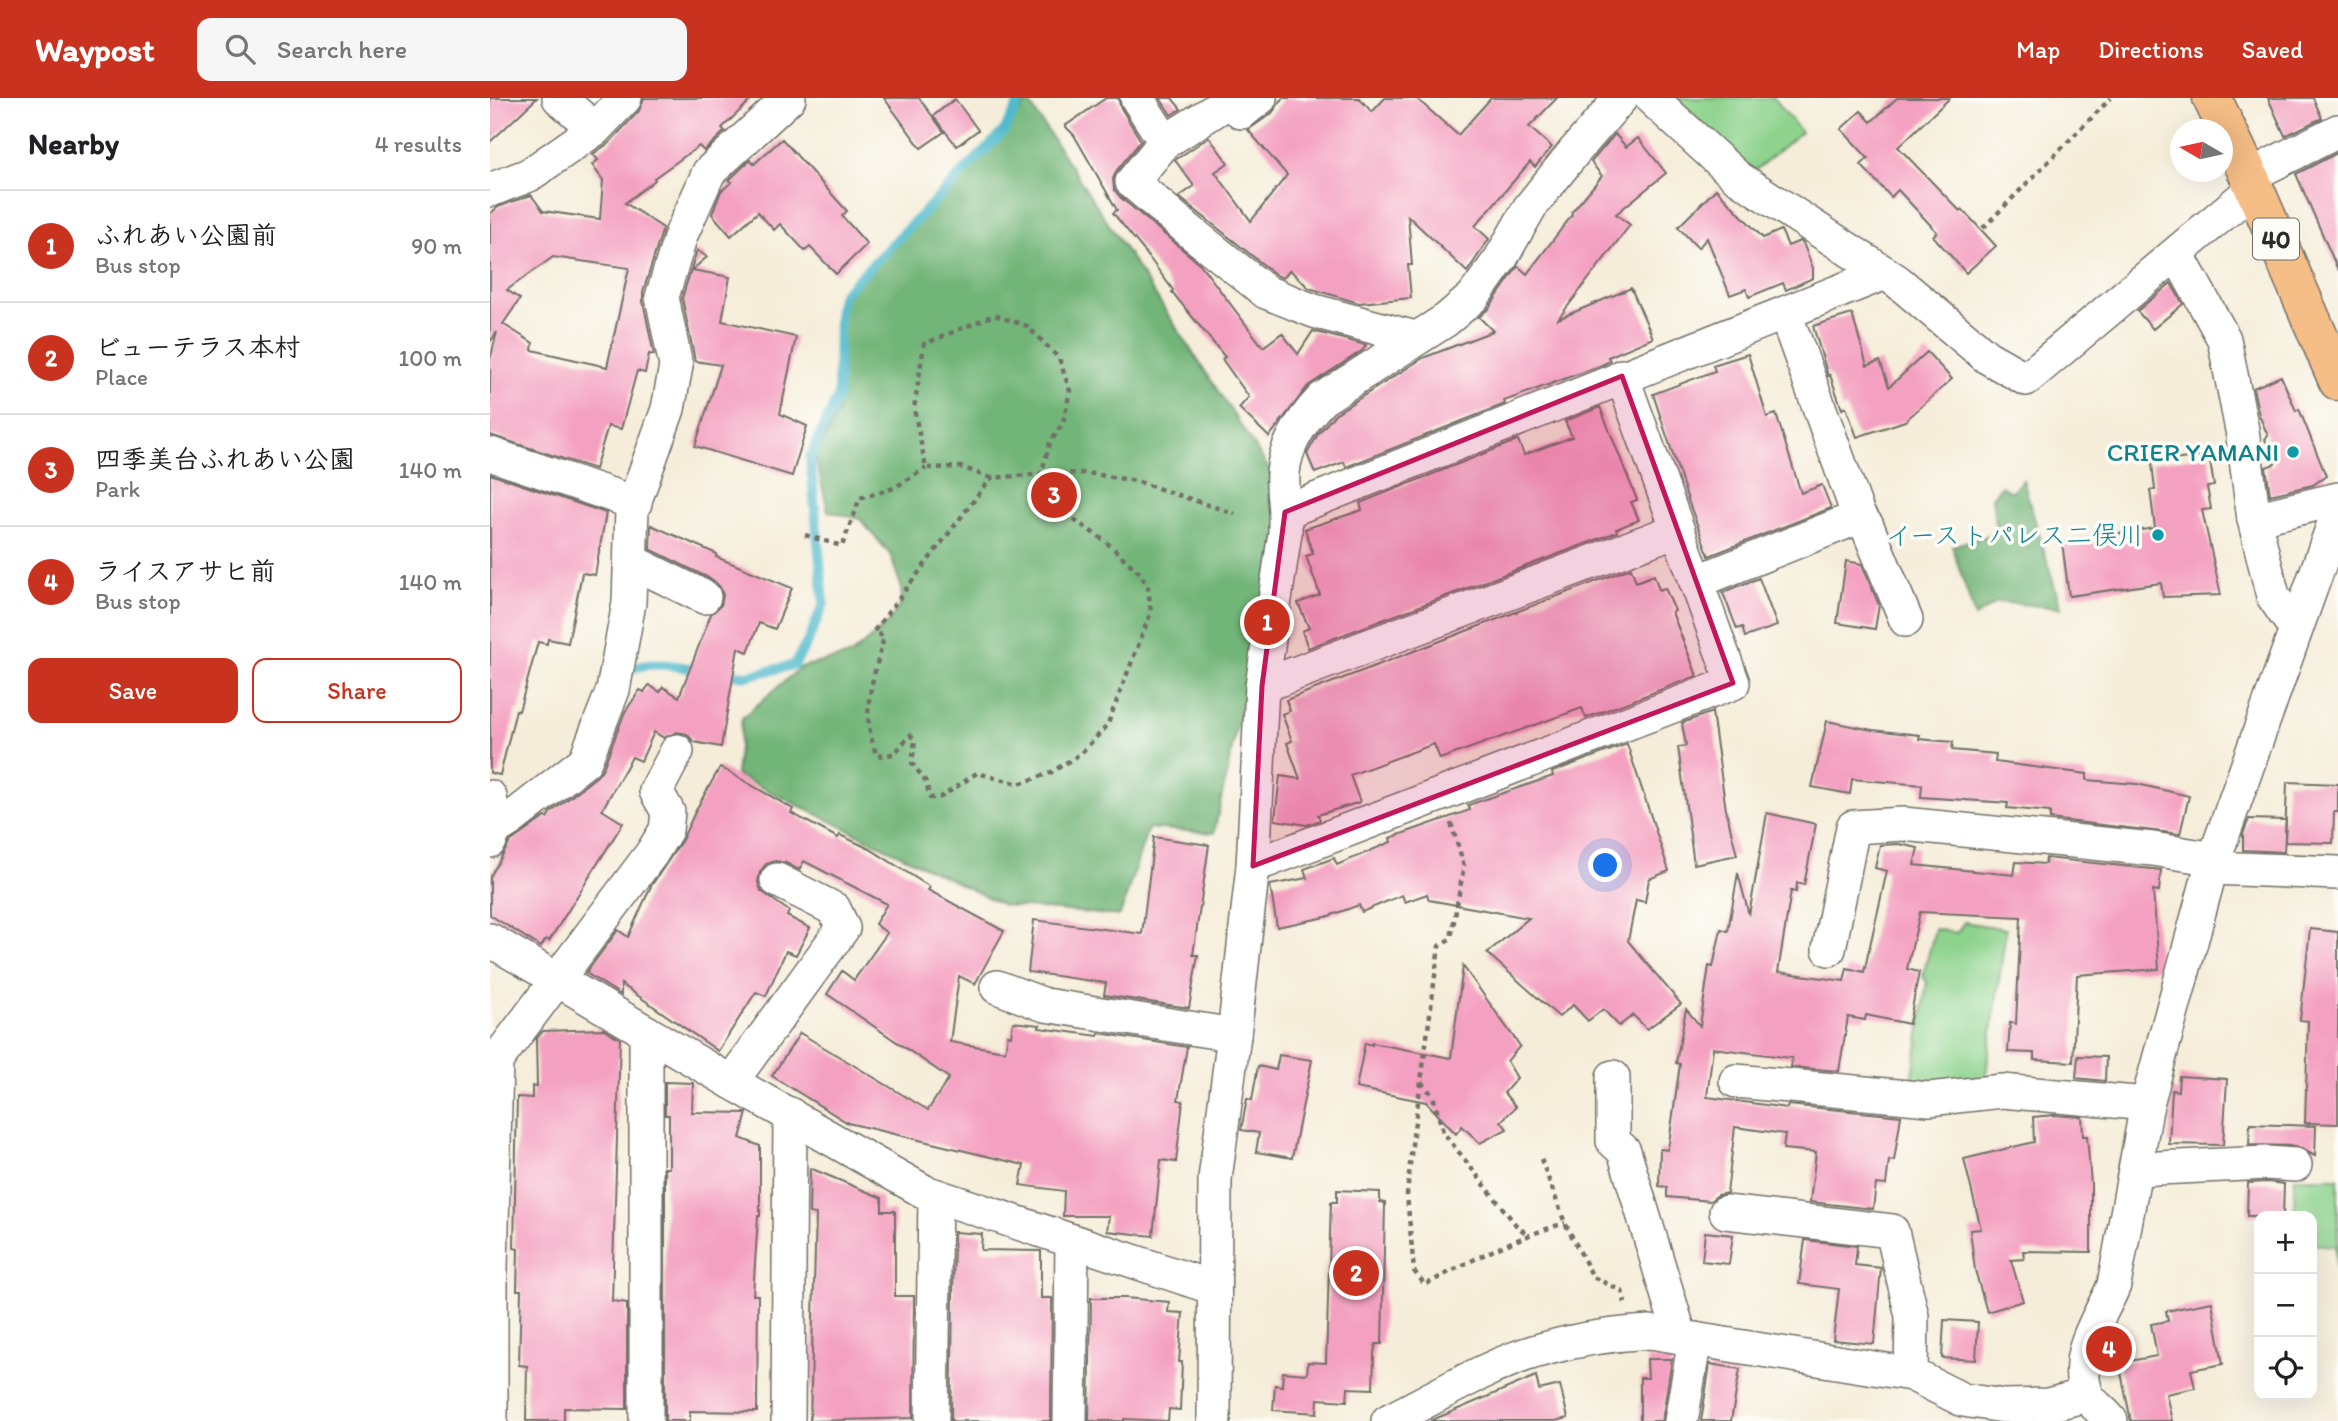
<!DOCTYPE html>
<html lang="en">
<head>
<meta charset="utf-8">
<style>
	body { margin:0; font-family:Itim,"Klee One",sans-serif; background:#f6f6f6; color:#202124 }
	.controls { position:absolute; right:21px; bottom:21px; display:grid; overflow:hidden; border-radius:14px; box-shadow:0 7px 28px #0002 }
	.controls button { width:63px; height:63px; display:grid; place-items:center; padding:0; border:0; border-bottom:2px solid #e0e0e0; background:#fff; color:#202124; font:35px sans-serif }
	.compass { position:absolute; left:1680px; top:21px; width:63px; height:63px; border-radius:50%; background:#fff; box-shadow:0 7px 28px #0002; rotate:279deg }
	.you { position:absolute; left:1116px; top:768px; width:24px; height:24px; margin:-18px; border:5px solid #fff; border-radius:50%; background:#1a73e8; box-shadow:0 0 0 10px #1a73e833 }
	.badge { display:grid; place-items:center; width:46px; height:46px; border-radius:50%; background:#c8321e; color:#fff; font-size:23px; font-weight:700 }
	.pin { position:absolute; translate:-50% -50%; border:4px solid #fff; box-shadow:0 2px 7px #0006 }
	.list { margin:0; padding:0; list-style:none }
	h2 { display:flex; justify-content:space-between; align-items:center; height:91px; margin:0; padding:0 28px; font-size:30px }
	h2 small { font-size:23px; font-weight:400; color:#757577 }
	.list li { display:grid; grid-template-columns:46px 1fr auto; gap:21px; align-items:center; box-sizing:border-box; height:112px; padding:0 28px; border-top:2px solid #e0e0e0 }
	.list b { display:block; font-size:26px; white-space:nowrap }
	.list p { margin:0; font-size:23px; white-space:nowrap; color:#757577 }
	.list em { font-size:23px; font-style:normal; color:#757577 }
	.actions { display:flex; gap:14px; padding:21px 28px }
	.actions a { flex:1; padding:16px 0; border:2px solid #c8321e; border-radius:14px; text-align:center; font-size:24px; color:#c8321e }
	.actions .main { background:#c8321e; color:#fff }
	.icon { flex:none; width:38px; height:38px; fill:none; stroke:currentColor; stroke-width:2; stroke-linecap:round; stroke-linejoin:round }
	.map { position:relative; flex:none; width:1848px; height:1323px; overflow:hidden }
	header { display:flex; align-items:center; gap:42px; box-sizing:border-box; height:98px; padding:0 35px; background:#c8321e; color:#fff }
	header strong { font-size:33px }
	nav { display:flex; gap:38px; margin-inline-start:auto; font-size:24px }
	.search { width:490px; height:63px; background:#f6f6f6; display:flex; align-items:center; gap:18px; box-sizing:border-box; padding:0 24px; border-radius:14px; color:#757577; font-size:26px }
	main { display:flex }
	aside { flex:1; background:#fff }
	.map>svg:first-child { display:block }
	.green { fill:#8dd38d; stroke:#5c7f5c; stroke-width:2 }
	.forest { fill:#72b578; stroke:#4e7052; stroke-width:2 }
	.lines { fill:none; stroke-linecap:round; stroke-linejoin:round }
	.stream { stroke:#50bacc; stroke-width:10 }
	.building { fill:#f4a1c1; fill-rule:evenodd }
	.minor-casing { stroke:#726f68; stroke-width:36 }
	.major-casing { stroke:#726f68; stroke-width:41 }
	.path { stroke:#726f68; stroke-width:4.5; stroke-dasharray:5 5; stroke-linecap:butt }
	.minor { stroke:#fff; stroke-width:33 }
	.major { stroke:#f6be87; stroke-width:38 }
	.marked { fill:#c2185b; fill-opacity:0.2; stroke:#c2185b; stroke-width:5; stroke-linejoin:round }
	.culture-dot { fill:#0f9aa8; stroke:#fdfcf7; stroke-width:2.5 }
	.labels { text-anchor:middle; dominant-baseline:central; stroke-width:7; stroke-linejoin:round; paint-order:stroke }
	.shield { fill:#fdfcf7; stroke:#6a6a68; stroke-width:2 }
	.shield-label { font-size:24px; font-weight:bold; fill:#2b2b2b }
	.culture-label { font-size:26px; fill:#0d838f; stroke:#fdfcf7; text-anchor:end }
</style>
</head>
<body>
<header>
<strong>Waypost</strong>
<div class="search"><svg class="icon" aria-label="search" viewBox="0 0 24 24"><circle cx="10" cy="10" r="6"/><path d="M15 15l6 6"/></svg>Search here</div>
<nav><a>Map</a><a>Directions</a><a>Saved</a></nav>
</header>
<main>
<aside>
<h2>Nearby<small>4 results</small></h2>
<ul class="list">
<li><span class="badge">1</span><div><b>ふれあい公園前</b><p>Bus stop</p></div><em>90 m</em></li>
<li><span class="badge">2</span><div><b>ビューテラス本村</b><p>Place</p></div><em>100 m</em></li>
<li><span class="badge">3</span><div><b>四季美台ふれあい公園</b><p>Park</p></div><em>140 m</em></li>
<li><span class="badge">4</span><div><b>ライスアサヒ前</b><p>Bus stop</p></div><em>140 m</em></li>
</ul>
<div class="actions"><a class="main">Save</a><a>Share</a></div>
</aside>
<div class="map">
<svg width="1848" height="1323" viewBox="0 0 1848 1323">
	<rect width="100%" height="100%" fill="#fdfcf7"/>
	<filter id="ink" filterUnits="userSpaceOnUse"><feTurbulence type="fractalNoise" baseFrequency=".0143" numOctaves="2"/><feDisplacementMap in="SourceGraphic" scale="14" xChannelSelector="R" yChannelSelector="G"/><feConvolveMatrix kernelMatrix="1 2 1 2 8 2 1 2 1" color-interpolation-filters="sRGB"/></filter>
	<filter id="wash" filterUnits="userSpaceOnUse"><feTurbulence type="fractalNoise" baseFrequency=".00686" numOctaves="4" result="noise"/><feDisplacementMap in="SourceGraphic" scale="28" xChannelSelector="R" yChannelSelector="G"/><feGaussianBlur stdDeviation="1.57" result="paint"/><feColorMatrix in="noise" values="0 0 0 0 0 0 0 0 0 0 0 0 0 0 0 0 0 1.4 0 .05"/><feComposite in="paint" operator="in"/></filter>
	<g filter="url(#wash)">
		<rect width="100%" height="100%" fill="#f5edd9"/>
		<g class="green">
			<path d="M1181,0H1284L1311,34L1262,75Z"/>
			<path d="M1474,824L1516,831L1495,984L1421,991L1437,884L1433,878L1445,831L1467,835Z"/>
			<path d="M1804,1080H1848V1206L1845,1148L1822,1146V1118H1805Z"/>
		</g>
		<g class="forest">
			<path d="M538,3L785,380L791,421L724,735L658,730L630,818L513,807L246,677L252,620L311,569L361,557L397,526L412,504L411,488L400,456L370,421L338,413L325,357L348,313L349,206L510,39Z"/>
			<path d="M1533,382L1571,510L1507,504L1485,519L1462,448L1506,435L1502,399L1511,388L1521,394Z"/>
		</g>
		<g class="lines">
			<g class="stream">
				<path d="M141,571C163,562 189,569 212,572"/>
				<path d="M230,574L256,578L304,567L319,541L334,505L320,359L348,298L349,211L353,196L514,33L532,0"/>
			</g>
		</g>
		<g id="blocks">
			<g class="building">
				<path d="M0,0H47L0,44Z"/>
				<path d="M154,0H263L232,30L235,33L214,53L209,48L164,80L165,82L135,105L173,130L153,194V203L164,257L159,256L155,275L147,273L131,331L118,328L105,371L0,337V262L7,234L0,244V116L8,109L41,97L53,113L110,121L113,82L102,67L108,62L103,56L119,45L149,13ZM63,159L139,170L117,269L42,252L43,245L13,226L30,201L17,192Z"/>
				<path d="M394,0H429L454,34L431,50Z"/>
				<path d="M616,0H628L631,10L651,43L627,72L623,81L624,91L630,99L710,166L773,249L792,235L808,256L823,233L876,247L873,252L818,288L779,339L749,310L759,299L732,261L735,259L682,194L683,192L655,154L623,115L627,112L584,37L575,28Z"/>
				<path d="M670,0H682L691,11L681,17Z"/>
				<path d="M793,0H869L882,14L895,0H926L968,37L1001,0H1067L1039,29L1062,49L1045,69L1040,64L985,128L999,141L977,174L918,118L922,167H918L921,200L869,205L819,190L800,172L793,180L786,177L689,99L704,88L685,62L719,39L738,65L725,74L761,123L797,77L758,32L782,15Z"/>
				<path d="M1407,0H1460L1408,49L1470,113L1472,111L1506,148L1476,175L1443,138L1447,134L1408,92L1401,99L1371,67L1378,60L1351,31L1371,13L1381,24Z"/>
				<path d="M1778,0H1823L1832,20L1795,38Z"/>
				<path d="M465,1L488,32L467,48L443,18Z"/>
				<path d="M1125,36L1136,49L1148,40L1176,75L1126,116L1140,127L1068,221L1141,190L1163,240L1118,259L1120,263L1112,267L1014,303L1015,306L856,369L854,364L825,375L817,356L828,336L845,316L933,260L1003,233L989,219L999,210L1028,168L1037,176L1082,117L1081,115L1112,78L1101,64Z"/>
				<path d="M292,41L357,113L352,118L377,146L346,176L320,149L315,153L290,126L284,132L268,114L241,138L222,116L231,93L242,84L239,82L260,62L264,66Z"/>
				<path d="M1847,55L1848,56V172L1806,76Z"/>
				<path d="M1226,91L1273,140L1291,132L1298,148L1310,143L1313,145L1323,170V180L1296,192L1293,185L1259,199L1256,191L1240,197L1217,140L1208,150L1188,129Z"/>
				<path d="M207,152L217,159L202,172L240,179L232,223L306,239L290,316L317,328L302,378L205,348L231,267L205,263L192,200Z"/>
				<path d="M1681,185L1693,206L1663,231L1647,213Z"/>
				<path d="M1362,216L1377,268L1390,263L1399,289L1437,254L1462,281L1415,323L1367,339L1356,309L1352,311L1340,277L1338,278L1323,228Z"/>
				<path d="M1258,256L1277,319L1286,316L1311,395L1332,387L1341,410L1219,458L1199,405L1163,296L1225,273L1223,267Z"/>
				<path d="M1791,278L1806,313L1809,311L1836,378L1823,387L1780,397L1776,369L1785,366L1775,341L1778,338L1769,317L1763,290Z"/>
				<path d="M1110,309L1147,402L1141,404L1149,422L1126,431L1127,434L818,550L812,533L819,530L808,505L830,497L816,458L823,456L815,431L872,412L870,405L1028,342L1034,357L1082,339L1075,323Z"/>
				<path d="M1719,357L1724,388L1717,389L1721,411L1712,412L1731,497L1673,499L1671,485L1579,498L1572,444L1665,430L1660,392H1665L1662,365Z"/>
				<path d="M0,376L116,415L105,477L92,475L78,545L58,541L57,546L48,544L29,613L26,612L10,677L0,675Z"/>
				<path d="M161,427L227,456L226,459L302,490L285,531L269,525L258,554L248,550L231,649L204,644L197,636L187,634L174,640L164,634L151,663L142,659L112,712L133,725L59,843L56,841L51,849L0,817V779L20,744L55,719L57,720L60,715L107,678L113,670L135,614L150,592L154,594L159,587L170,594L173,589L189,599L221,516L231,507L233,497L230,489L223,482L160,451Z"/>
				<path d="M1356,463L1372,466L1389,507L1385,531L1347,525Z"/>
				<path d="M1141,470L1146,484L1164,477L1169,492L1175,490L1185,513L1182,514L1207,578L1096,620L1092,610L950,661L944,646L860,677L870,704L828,717L830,722L817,727L785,722L790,678L810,681L797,645L802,643L792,616L800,613L796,602Z"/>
				<path d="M1269,480L1287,528L1255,539L1252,529L1247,531L1233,495H1231Z"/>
				<path d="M1222,614L1236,712L1247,757L1204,766L1188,649L1196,648L1192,625Z"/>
				<path d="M1337,623L1382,632L1430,637L1429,641L1463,644L1462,652L1506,656L1505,664L1597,676V682L1647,686L1699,698L1690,736L1560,721V714L1517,710L1518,705L1431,699L1432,687L1362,681L1360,696L1322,689Z"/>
				<path d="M1137,646L1179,773L1159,781L1155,804L1146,802L1138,843L1191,906L1157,931L1143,917L1129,928L1113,911L1098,923L1083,907L1069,919L997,855L1039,820L939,802L937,796L915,804L912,797L872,814L869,807L836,819L787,829L780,787L817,780L814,771L844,760L847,767L901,744L900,740L980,712L978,707L1063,678L1062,674Z"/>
				<path d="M230,669L303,711L301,715L348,740L350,737L380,751L440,789L438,792L514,833L485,886L469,878L460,944L515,953L518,937L521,938L523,924L550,927L549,930L608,938L609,935L697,949L688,1002L693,1003L686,1064L671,1062L663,1138L617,1133L619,1118H573L574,1093L530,1087L534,1067L358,1025L282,978L310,935L438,1012L459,980L337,896L352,873L364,882L397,835L385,826L397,806L314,763L309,772L296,765L285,763L276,766L270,774L268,784L271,793L299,813L297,818L320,830L306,857L296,853L276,898L266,894L228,953L131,886V897L96,875L128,832L138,839L161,788L192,742L207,710Z"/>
				<path d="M1797,684L1848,686V714H1844L1843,745L1795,744Z"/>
				<path d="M1277,715L1326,726L1314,787L1307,785L1306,794L1301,793L1288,874L1354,883L1357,870L1374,874L1397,773L1385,770L1390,747L1409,746L1428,750L1424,767L1524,777L1526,764L1555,766L1556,760L1671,772L1669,793L1663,792L1669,871L1587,877L1583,964L1544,962V955L1518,954L1520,925L1526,926L1531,819L1430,814L1417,871L1429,874L1419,926L1376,917L1375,922L1358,919L1349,973L1301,969L1302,960L1223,950L1217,999L1297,1010L1298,1007L1411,1018L1404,1063L1399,1062L1396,1087L1386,1086L1383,1111L1320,1104L1326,1054L1293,1051L1295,1036L1245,1029L1237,1095L1228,1097L1220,1103L1177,1099V1089L1169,1088L1170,1051L1177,1052L1179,1045L1190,966L1186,965L1196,911L1210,928L1219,868L1223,869L1231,831L1238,833L1248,775L1259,817Z"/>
				<path d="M1759,721L1796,722L1794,754L1753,752V736Z"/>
				<path d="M664,739L719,747L703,857H708L699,910L614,897L616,885L538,874L544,822L652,836Z"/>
				<path d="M1820,831L1848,834V1026L1815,1025L1818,923L1810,922Z"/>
				<path d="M973,868L1030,948L1017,963L1027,980L1014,995L1026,1009L1011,1023L1017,1031L990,1045L972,1028L966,1036L936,1004L866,990L875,945L882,947V945L961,960Z"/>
				<path d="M114,931L130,941L122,1203L137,1205V1311L74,1310V1323H36L37,1268L29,1267L31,1192H27L28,1151L24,1150L27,999L42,1000V988L47,989L46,941L53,933Z"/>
				<path d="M789,957L822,962L802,1060L766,1054L769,1035L751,1032L757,1001L762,1002L768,968L786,972Z"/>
				<path d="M1588,958L1616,959L1615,983L1586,980Z"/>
				<path d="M1689,978L1737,981L1733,1047L1679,1046L1682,992L1688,993Z"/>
				<path d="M175,984L203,985L202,1014L257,1015L250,1040L270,1048V1118H268L263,1197H268L267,1314L200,1313V1323H175V1070H179V1017H175Z"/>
				<path d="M1564,1017L1592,1019L1593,1038H1597L1601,1086V1154L1533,1153L1534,1161L1521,1162L1533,1203L1497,1214L1485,1172L1480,1132L1491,1131L1474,1061L1544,1044L1543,1019Z"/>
				<path d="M1760,1026L1826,1028L1825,1058L1806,1048L1759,1047Z"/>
				<path d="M320,1070L392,1100V1113H405V1198H424L423,1320L320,1323L326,1116L319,1115Z"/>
				<path d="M1777,1084L1794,1086L1793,1118H1757L1758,1085Z"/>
				<path d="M847,1092L890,1094V1104L895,1105L892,1246H886L884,1255L883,1291L858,1290L857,1303L828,1301L827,1315L783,1312L785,1287L792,1288L793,1274L817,1276L818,1264L836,1265L841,1104H847Z"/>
				<path d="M464,1134L492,1136L491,1152L551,1153V1200H562L561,1323H461Z"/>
				<path d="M1215,1134L1243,1137L1239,1166L1212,1163Z"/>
				<path d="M1315,1142L1367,1148L1365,1167L1391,1170L1384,1246L1343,1242L1349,1191L1309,1186Z"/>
				<path d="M601,1200H635L679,1204L678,1214L693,1215L689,1264H692L690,1312L679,1311L678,1323L634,1321V1323H599Z"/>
				<path d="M1722,1204L1733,1266L1701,1272L1705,1290L1676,1296L1682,1323H1641L1629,1265L1667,1258L1661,1226L1678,1223L1676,1213Z"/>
				<path d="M1454,1222L1488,1224L1486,1262L1452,1260Z"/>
				<path d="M1157,1261H1182L1172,1323H1150V1280H1158Z"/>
				<path d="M1220,1266L1250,1271L1241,1323H1211Z"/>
				<path d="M1046,1278L1049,1292L1070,1287L1078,1320L1065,1323H940Z"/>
			</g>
		</g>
	</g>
	<g filter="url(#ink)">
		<use href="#blocks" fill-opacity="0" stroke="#726f68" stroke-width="2"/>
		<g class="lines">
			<g class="minor-casing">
				<g id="minor">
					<path d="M69,0L105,31"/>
					<path d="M647,0L675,44"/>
					<path d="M770,0L752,14L738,4L675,44L642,84L702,135L776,194L824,213L925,240"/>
					<path d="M1161,0L1247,79L1407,183L1497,259L1536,281L1764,90"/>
					<path d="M1759,78L1848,33"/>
					<path d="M0,92L39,77L105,31L135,0"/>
					<path d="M1687,156L1734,241L1752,332L1764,421L1783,498L1805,530"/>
					<path d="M0,356L145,405"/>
					<path d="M795,414C794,401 792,387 793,375C795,347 814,320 832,301L956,222L983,199L1011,160L1040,109L1084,54L1131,0"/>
					<path d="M1369,419L1377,428L1416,522"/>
					<path d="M1764,421L1848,401"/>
					<path d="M141,463L214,499"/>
					<path d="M1206,484L1369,419L1295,215"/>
					<path d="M772,588L1187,432"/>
					<path d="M0,699L5,731L0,743"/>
					<path d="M5,731L21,721L95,663L123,592L139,505L142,411L178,311L186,268L172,199L191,137L219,74L299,0"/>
					<path d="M763,768L1243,585L1132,278"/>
					<path d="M1721,770L1848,775"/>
					<path d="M0,842L241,984L435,1094L724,1190"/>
					<path d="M1339,851L1363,729L1413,726L1663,751L1725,761"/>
					<path d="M507,889L555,907L744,937"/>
					<path d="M156,934V1323"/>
					<path d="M1123,979V1043L1134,1053L1190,1238"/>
					<path d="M1246,983L1439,1001L1512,993L1657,1006"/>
					<path d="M241,984L353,830L344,811L287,782"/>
					<path d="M1646,1071L1777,1065L1805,1067"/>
					<path d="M1236,1114L1402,1133L1422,1218L1421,1276"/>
					<path d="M1,1323V1169L6,963L162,755L176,732L178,714L166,693L187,653"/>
					<path d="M298,1323L300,1016"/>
					<path d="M442,1323L445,1098"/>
					<path d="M580,1323L582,1144"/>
					<path d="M724,1323L725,1081L744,937L763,768L772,588L795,435V414L1395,175"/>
					<path d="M898,1323C946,1299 1003,1264 1054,1251C1089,1241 1124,1236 1160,1234L1421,1276L1473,1302L1514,1308L1558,1307L1597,1297"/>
					<path d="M1191,1323L1205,1241"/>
					<path d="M1621,1323C1615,1314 1600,1305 1596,1295C1583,1253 1609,1223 1624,1187L1657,1006L1721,770L1848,414"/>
				</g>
			</g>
			<g class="major-casing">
				<path id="major" d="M1722,0L1759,78L1848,283"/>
			</g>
			<g class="path">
				<path d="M1493,130L1621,0"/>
				<path d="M501,380L471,369L436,370L424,311L434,246L504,217L537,228L569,260L580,293L573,325L560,345L551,376L501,380L384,533L394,539C383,584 369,613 387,658L404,656L420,637L425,642L422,665L436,684L440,700L451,699L487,675L529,686L560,675L590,656L617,628L661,514L658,489L650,475L615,443L577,417L551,376L598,375L646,383L745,416"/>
				<path d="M315,437L352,448L370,400L404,390L436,370"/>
				<path d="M961,725L974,768L961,840L949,848L931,984L943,998L953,1034L1026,1127L1037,1136"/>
				<path d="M931,984L923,1037L917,1097L924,1173L935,1187C981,1162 1025,1140 1075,1125"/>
				<path d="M1051,1061L1075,1125L1103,1179L1132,1193L1135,1205"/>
			</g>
			<use href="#minor" class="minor"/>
			<use href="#major" class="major"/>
		</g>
	</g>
	<path class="marked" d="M1132,278L1243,585L763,768L772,588L795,414Z"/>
	<g class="culture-dot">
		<circle cx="1803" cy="354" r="7"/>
		<circle cx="1668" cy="437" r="7"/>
	</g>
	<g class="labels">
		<rect class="shield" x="1763" y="120.5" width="46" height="41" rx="5"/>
		<g class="shield-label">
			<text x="1786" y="141">40</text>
		</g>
		<g class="culture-label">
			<text x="1789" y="354">CRIER YAMANI</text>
			<text x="1654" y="437">イーストパレス二俣川</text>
		</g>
	</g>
</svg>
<div class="controls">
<button>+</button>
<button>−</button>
<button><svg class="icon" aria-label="locate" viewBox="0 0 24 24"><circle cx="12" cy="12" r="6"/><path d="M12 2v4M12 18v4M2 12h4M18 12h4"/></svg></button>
</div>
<svg class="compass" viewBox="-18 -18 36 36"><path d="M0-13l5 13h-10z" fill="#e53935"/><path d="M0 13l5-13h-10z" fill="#757577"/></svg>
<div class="you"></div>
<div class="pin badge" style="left:777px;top:524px">1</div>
<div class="pin badge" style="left:866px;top:1175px">2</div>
<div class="pin badge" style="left:564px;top:397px">3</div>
<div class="pin badge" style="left:1619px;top:1251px">4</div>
</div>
</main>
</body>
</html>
